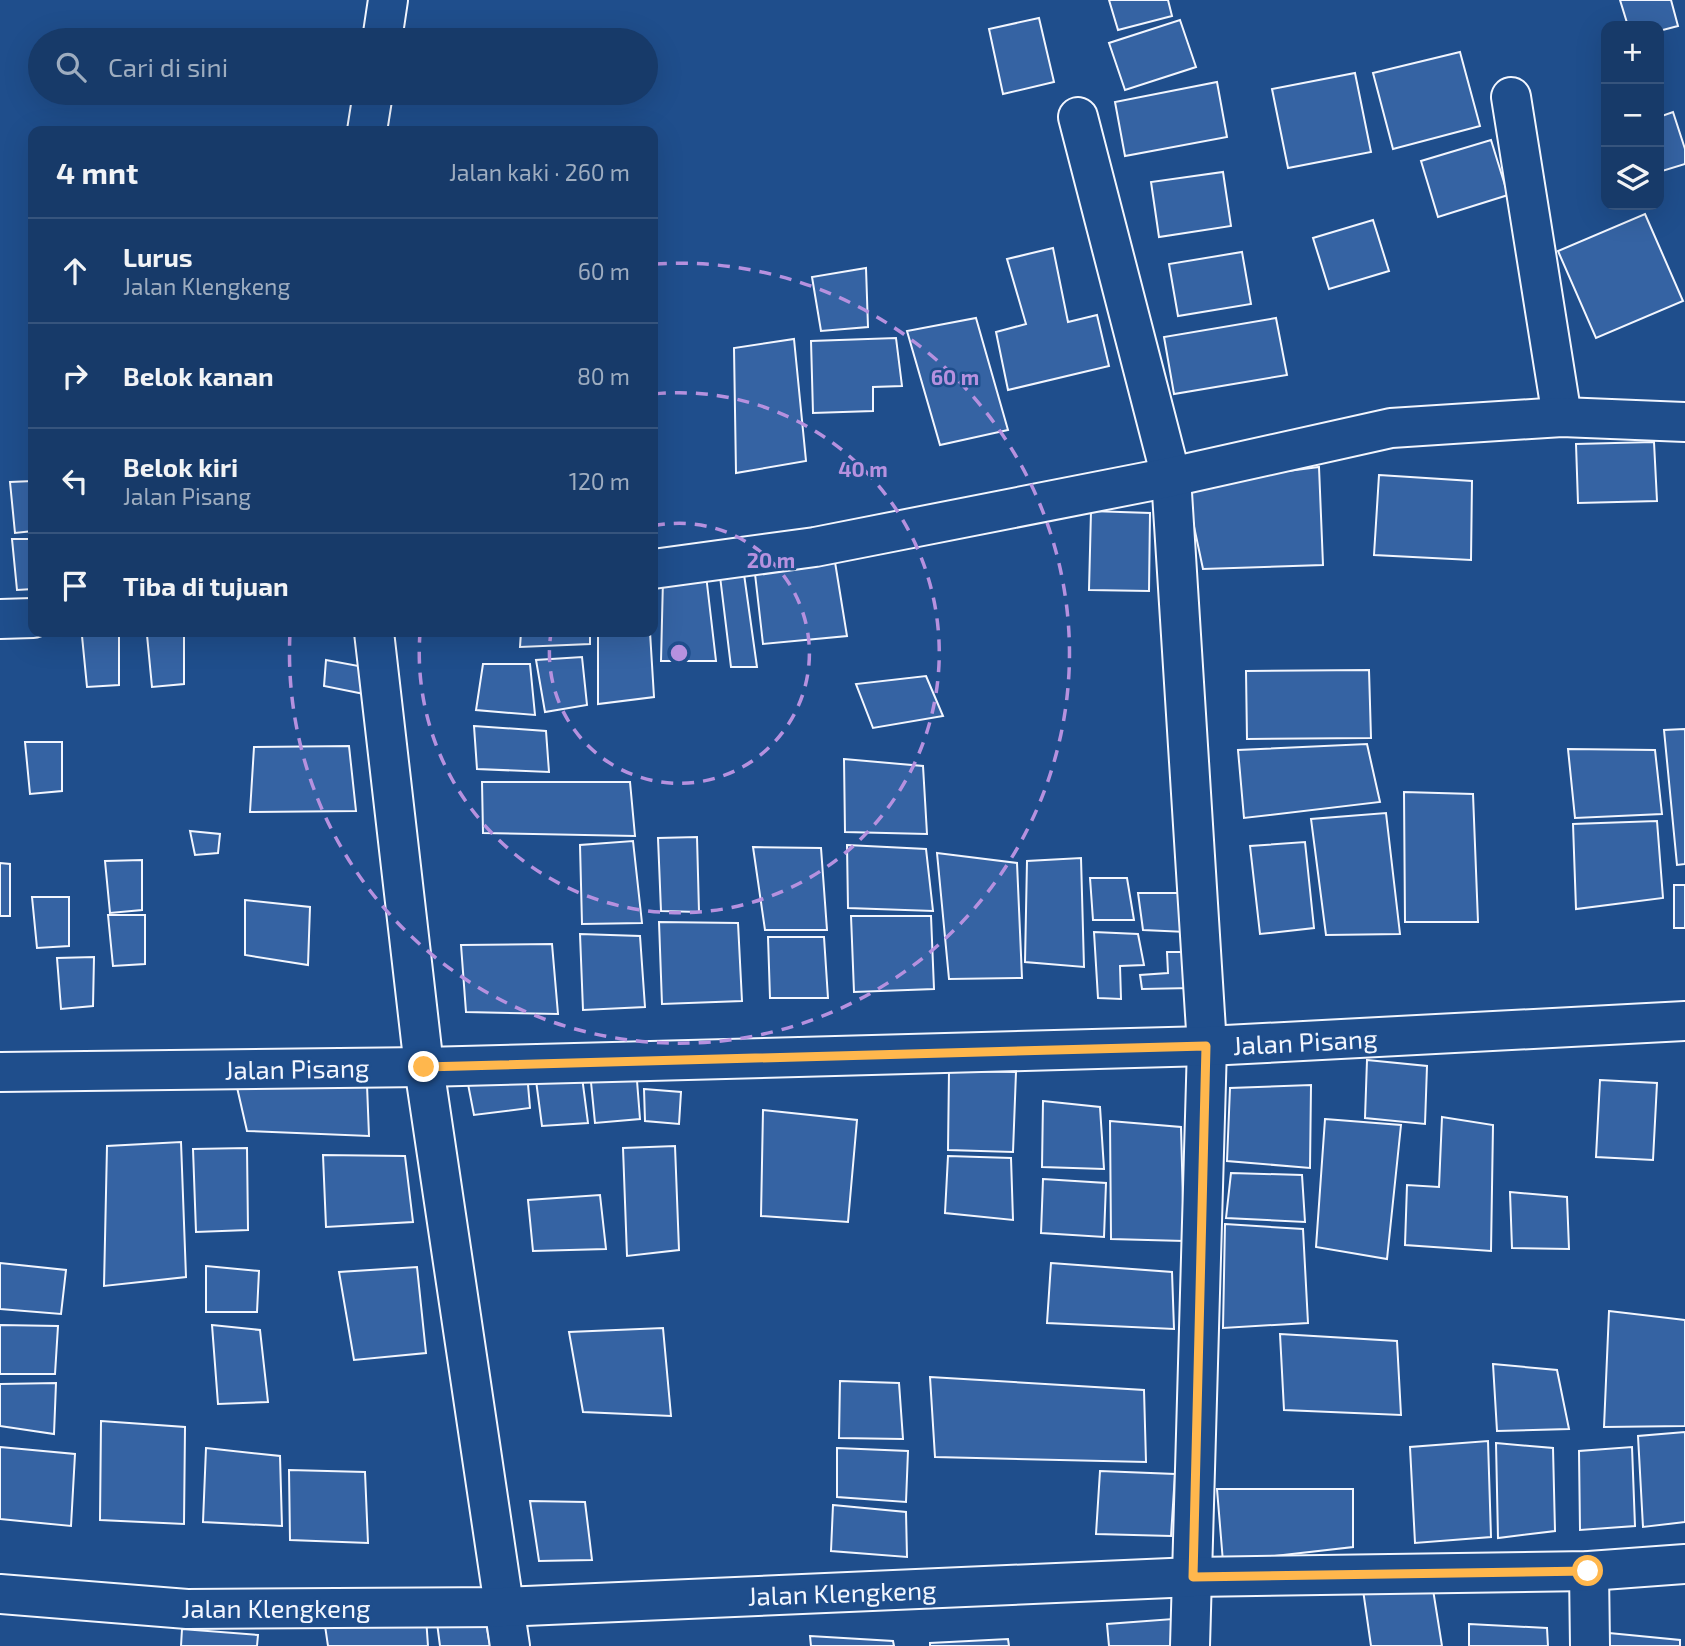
<!DOCTYPE html>
<html lang="id">
<head>
<meta charset="utf-8">
<style>
	body { margin:0; font-family:"Exo 2",sans-serif; background:#20416f; color:#f1f3f6 }
	.controls { position:absolute; right:21px; top:21px; display:grid; overflow:hidden; border-radius:14px; box-shadow:0 7px 28px #0002 }
	.controls button { width:63px; height:63px; display:grid; place-items:center; padding:0; border:0; border-bottom:2px solid #36547d; background:#173a69; color:#f1f3f6; font:35px sans-serif }
	.stop { position:absolute; width:21px; height:21px; margin:-16px; border:5px solid #ffb74d; border-radius:50%; background:#fff }
	.stop.end { background:#ffb74d; border-color:#fff; box-shadow:0 2px 7px #0008 }
	.list { margin:0; padding:0; list-style:none }
	h2 { display:flex; justify-content:space-between; align-items:center; height:91px; margin:0; padding:0 28px; font-size:30px }
	h2 small { font-size:23px; font-weight:400; color:#9eadc0 }
	.list li { display:grid; grid-template-columns:46px 1fr auto; gap:21px; align-items:center; box-sizing:border-box; height:105px; padding:0 28px; border-top:2px solid #36547d }
	.list b { display:block; font-size:26px; white-space:nowrap }
	.list p { margin:0; font-size:23px; white-space:nowrap; color:#9eadc0 }
	.list em { font-size:23px; font-style:normal; color:#9eadc0 }
	.icon { flex:none; width:38px; height:38px; fill:none; stroke:currentColor; stroke-width:2; stroke-linecap:round; stroke-linejoin:round }
	.map { position:relative; flex:none; width:1685px; height:1646px; overflow:hidden }
	.search { position:absolute; background:#173a69; box-shadow:0 7px 28px #0002; left:28px; top:28px; width:630px; height:77px; display:flex; align-items:center; gap:18px; box-sizing:border-box; padding:0 24px; border-radius:38px; color:#9eadc0; font-size:26px }
	.panel { position:absolute; background:#173a69; box-shadow:0 7px 28px #0002; left:28px; top:126px; width:630px; height:511px; border-radius:14px }
	.map>svg:first-child { display:block }
	.building { fill:#3563a3; stroke:#f2f6ff; stroke-width:2 }
	.lines { fill:none; stroke-linecap:round; stroke-linejoin:round }
	.minor-casing { stroke:#f2f6ff; stroke-width:42 }
	.minor { stroke:#1f4e8c; stroke-width:38 }
	.route { stroke:#ffb74d; stroke-width:9 }
	.ring { fill:none; stroke:#b691df; stroke-width:3.5; stroke-dasharray:12 9 }
	.labels { text-anchor:middle; dominant-baseline:central; stroke-width:5; stroke-linejoin:round; paint-order:stroke }
	.street-label { font-size:26px; fill:#f2f6ff; stroke:#1f4e8c }
	.centre { fill:#b691df; stroke:#1f4e8c; stroke-width:3.5 }
	.ring-label { font-size:21px; text-anchor:middle; font-weight:bold; fill:#b691df; stroke:#1f4e8c; stroke-width:5; stroke-linejoin:round; paint-order:stroke }
</style>
</head>
<body>
<div class="map">
<svg width="1685" height="1646" viewBox="0 0 1685 1646">
	<rect width="100%" height="100%" fill="#1f4e8c"/>
	<g class="building">
		<path d="M1109,0H1168L1172,16L1118,30Z"/>
		<path d="M1620,0H1671L1678,26L1659,31V26H1628Z"/>
		<path d="M1039,18L1054,82L1003,94L989,29Z"/>
		<path d="M1180,20L1196,67L1125,90L1109,43Z"/>
		<path d="M1460,52L1480,126L1393,149L1373,73Z"/>
		<path d="M1355,73L1371,152L1288,168L1272,89Z"/>
		<path d="M1217,82L1227,137L1125,156L1115,102Z"/>
		<path d="M1673,112L1685,149V164L1659,172V117Z"/>
		<path d="M1491,140L1508,195L1438,217L1421,161Z"/>
		<path d="M1223,172L1231,226L1159,237L1151,182Z"/>
		<path d="M1645,214L1683,301L1596,338L1558,251Z"/>
		<path d="M1373,220L1389,271L1329,289L1313,238Z"/>
		<path d="M1053,248L1068,322L1097,315L1109,366L1008,390L996,332L1026,324L1007,259Z"/>
		<path d="M1242,252L1251,304L1178,316L1169,264Z"/>
		<path d="M866,268L868,327L821,331L812,277Z"/>
		<path d="M976,318L1008,430L940,445L907,331Z"/>
		<path d="M1276,318L1287,375L1174,394L1164,337Z"/>
		<path d="M896,338L902,386L873,387V411L813,413L811,341Z"/>
		<path d="M794,339L806,461L736,473L734,348Z"/>
		<path d="M1654,442L1657,501L1578,503L1576,444Z"/>
		<path d="M1319,467L1323,565L1203,569L1185,484Z"/>
		<path d="M1379,475L1472,481L1471,560L1374,555Z"/>
		<path d="M33,481V531L15,533L10,482Z"/>
		<path d="M1091,511L1150,513L1149,591L1089,590Z"/>
		<path d="M12,539H33V589L17,590Z"/>
		<path d="M835,562L847,636L763,644L754,565Z"/>
		<path d="M743,567L757,667H731L719,568Z"/>
		<path d="M706,575L716,661H661L663,579Z"/>
		<path d="M521,632H590V644L520,647Z"/>
		<path d="M598,632H650L654,697L598,704Z"/>
		<path d="M147,635H184V684L152,687Z"/>
		<path d="M82,636H119V685L87,687Z"/>
		<path d="M582,657L587,705L545,712L536,660Z"/>
		<path d="M326,660L364,667V694L324,686Z"/>
		<path d="M483,664H530L535,715L476,710Z"/>
		<path d="M1369,670L1371,738L1247,739L1246,671Z"/>
		<path d="M926,676L943,716L873,728L856,684Z"/>
		<path d="M474,726L546,731L549,772L477,769Z"/>
		<path d="M1685,729V864L1677,865L1664,730Z"/>
		<path d="M25,742H62V791L30,794Z"/>
		<path d="M1367,744L1380,802L1244,818L1238,750Z"/>
		<path d="M349,746L356,811L250,812L254,747Z"/>
		<path d="M1568,749L1655,750L1662,814L1575,818Z"/>
		<path d="M844,759L923,766L927,834L845,832Z"/>
		<path d="M482,782H630L635,836L483,833Z"/>
		<path d="M1404,792L1473,794L1478,922H1405Z"/>
		<path d="M1386,813L1400,934L1326,935L1311,819Z"/>
		<path d="M1657,821L1663,898L1576,909L1573,824Z"/>
		<path d="M190,831L220,834L218,853L195,855Z"/>
		<path d="M697,837L699,912L661,911L658,838Z"/>
		<path d="M633,841L642,923L582,924L580,845Z"/>
		<path d="M1305,842L1314,928L1260,934L1250,846Z"/>
		<path d="M847,845L926,849L933,911L848,908Z"/>
		<path d="M753,847L821,848L827,930H765Z"/>
		<path d="M937,853L1017,863L1022,978L949,979Z"/>
		<path d="M1081,858L1084,967L1025,962L1027,861Z"/>
		<path d="M142,860V910L110,913L105,861Z"/>
		<path d="M0,863L10,864V916H0Z"/>
		<path d="M1090,878H1127L1134,920H1093Z"/>
		<rect x="1674" y="885" width="11" height="43"/>
		<path d="M1138,893H1180L1186,932L1143,930Z"/>
		<path d="M32,897H69V946L37,948Z"/>
		<path d="M245,900L310,907L308,965L245,955Z"/>
		<path d="M108,915H145V964L113,966Z"/>
		<path d="M851,916H931L934,989L854,992Z"/>
		<path d="M659,922L738,923L742,1001L662,1004Z"/>
		<path d="M1094,932L1138,934L1144,965L1120,966L1121,999L1098,998Z"/>
		<path d="M580,934L640,936L645,1007L583,1010Z"/>
		<path d="M768,937H824L828,998H770Z"/>
		<path d="M552,944L558,1014L466,1012L461,945Z"/>
		<path d="M1167,952H1189L1192,988L1142,989L1140,975L1168,973Z"/>
		<path d="M94,957L93,1006L61,1009L57,958Z"/>
		<path d="M1367,1060L1427,1066L1425,1124L1365,1118Z"/>
		<path d="M636,1068L640,1119L595,1123L590,1072Z"/>
		<path d="M581,1069L588,1123L542,1126L535,1073Z"/>
		<path d="M949,1071L1016,1072L1013,1152L948,1150Z"/>
		<path d="M527,1073L530,1108L474,1115L467,1079Z"/>
		<path d="M1600,1080L1657,1083L1653,1160L1596,1157Z"/>
		<path d="M236,1083L367,1085L369,1136L247,1131Z"/>
		<path d="M1311,1085L1310,1168L1227,1161L1230,1088Z"/>
		<path d="M644,1089L681,1092L679,1124L645,1121Z"/>
		<path d="M1043,1101L1100,1107L1104,1169L1042,1167Z"/>
		<path d="M763,1110L857,1120L848,1222L761,1216Z"/>
		<path d="M1442,1117L1493,1125L1491,1251L1405,1245L1407,1185L1439,1187Z"/>
		<path d="M1325,1119L1401,1125L1387,1259L1316,1247Z"/>
		<path d="M1110,1121L1181,1127L1184,1241L1111,1239Z"/>
		<path d="M181,1142L186,1277L104,1286L107,1146Z"/>
		<path d="M675,1146L679,1250L627,1256L623,1148Z"/>
		<path d="M247,1148L248,1230L196,1232L193,1149Z"/>
		<path d="M323,1155L405,1156L413,1222L326,1227Z"/>
		<path d="M948,1156L1011,1158L1013,1220L945,1213Z"/>
		<path d="M1231,1173L1302,1175L1305,1222L1226,1218Z"/>
		<path d="M1043,1179L1106,1183L1104,1237L1041,1233Z"/>
		<path d="M1510,1192L1567,1197L1569,1249L1512,1248Z"/>
		<path d="M600,1195L606,1249L533,1251L528,1200Z"/>
		<path d="M1225,1224L1303,1229L1308,1323L1223,1328Z"/>
		<path d="M0,1263L66,1270L61,1314L0,1309Z"/>
		<path d="M1051,1263L1172,1272L1174,1329L1047,1323Z"/>
		<path d="M206,1266L259,1271L257,1312H206Z"/>
		<path d="M417,1267L426,1353L354,1360L339,1272Z"/>
		<path d="M1609,1311L1685,1320V1426L1604,1427Z"/>
		<path d="M0,1325L58,1326L55,1374H0Z"/>
		<path d="M212,1325L260,1330L268,1402L218,1404Z"/>
		<path d="M663,1328L671,1416L583,1412L569,1332Z"/>
		<path d="M1280,1334L1397,1341L1401,1415L1284,1410Z"/>
		<path d="M1493,1364L1557,1370L1569,1429L1497,1431Z"/>
		<path d="M930,1377L1144,1390L1146,1462L935,1457Z"/>
		<path d="M840,1381L899,1383L903,1439L839,1438Z"/>
		<path d="M56,1383L54,1434L0,1426V1384Z"/>
		<path d="M101,1421L185,1427L184,1524L100,1520Z"/>
		<path d="M1685,1432V1522L1643,1527L1638,1436Z"/>
		<path d="M1488,1441L1491,1537L1415,1543L1410,1447Z"/>
		<path d="M1496,1443L1553,1448L1555,1531L1498,1538Z"/>
		<path d="M0,1447L75,1454L71,1526L0,1519Z"/>
		<path d="M1632,1447L1635,1526L1580,1530L1579,1451Z"/>
		<path d="M206,1448L280,1456L282,1526L203,1522Z"/>
		<path d="M837,1448L908,1451L906,1502L837,1497Z"/>
		<path d="M289,1470L365,1472L368,1543L290,1540Z"/>
		<path d="M1100,1471L1175,1474L1171,1536L1096,1534Z"/>
		<path d="M1217,1489H1353V1547L1223,1562Z"/>
		<path d="M530,1501L585,1502L592,1560L539,1561Z"/>
		<path d="M833,1505L906,1512L907,1557L831,1551Z"/>
		<path d="M1431,1577L1442,1646H1371L1362,1583Z"/>
		<path d="M426,1617L428,1646H328L324,1619Z"/>
		<path d="M1173,1619L1175,1646H1109L1107,1624Z"/>
		<path d="M486,1622L490,1646H440L437,1623Z"/>
		<path d="M1469,1624L1547,1628L1548,1646H1469Z"/>
		<path d="M182,1629L258,1635L257,1646H181Z"/>
		<path d="M1609,1633L1680,1640V1646H1608Z"/>
		<path d="M810,1636L893,1641L894,1646H811Z"/>
		<path d="M1008,1639L1009,1646H930V1643Z"/>
	</g>
	<g class="lines">
		<g class="minor-casing">
			<g id="minor">
				<path d="M382,40L388,0"/>
				<path d="M1511,97L1562,417"/>
				<path d="M1078,117L1171,477L1207,1046L1190,1646"/>
				<path d="M367,131L373,93"/>
				<path d="M653,569L815,547L1171,477L1391,428L1562,417L1685,422"/>
				<path d="M0,619L33,618"/>
				<path d="M374,632L424,1067L510,1646"/>
				<path d="M0,1072L424,1067L1207,1046L1685,1021"/>
				<path d="M1589,1571L1590,1646"/>
				<path d="M0,1594L187,1609L503,1607L1193,1577L1589,1571L1685,1564"/>
			</g>
		</g>
		<use href="#minor" class="minor"/>
	</g>
	<g class="lines">
		<path class="route" d="M424,1067L1206,1046L1193,1577L1588,1571"/>
	</g>
	<g class="ring">
		<path d="M653 526A130 130 0 1 1 551 633"/>
		<path d="M654 394A260 260 0 1 1 420 633"/>
		<path d="M655 264A390 390 0 1 1 290 633"/>
	</g>
	<g class="labels">
		<g class="street-label">
			<text transform="translate(1305 1041) rotate(-3)">Jalan Pisang</text>
			<text transform="translate(297 1068) rotate(-1)">Jalan Pisang</text>
			<text transform="translate(842 1592) rotate(-2)">Jalan Klengkeng</text>
			<text x="276" y="1607">Jalan Klengkeng</text>
		</g>
	</g>
	<circle cx="679" cy="653" r="10" class="centre"/>
	<g class="ring-label">
		<text x="955" y="385">60 m</text>
		<text x="863" y="477">40 m</text>
		<text x="771" y="568">20 m</text>
	</g>
</svg>
<div class="controls">
<button>+</button>
<button>−</button>
<button><svg class="icon" aria-label="layers" viewBox="0 0 24 24"><path d="M12 4l9 5-9 5-9-5zM3 14l9 5 9-5"/></svg></button>
</div>
<div class="stop" style="left:1588px;top:1571px"></div>
<div class="stop end" style="left:424px;top:1067px"></div>
<div class="search"><svg class="icon" aria-label="search" viewBox="0 0 24 24"><circle cx="10" cy="10" r="6"/><path d="M15 15l6 6"/></svg>Cari di sini</div>
<section class="panel">
<h2>4 mnt<small>Jalan kaki · 260 m</small></h2>
<ul class="list">
<li><svg class="icon" aria-label="ahead" viewBox="0 0 24 24"><path d="M12 20V5M6 11l6-6 6 6"/></svg><div><b>Lurus</b><p>Jalan Klengkeng</p></div><em>60 m</em></li>
<li><svg class="icon" aria-label="right" viewBox="0 0 24 24"><path d="M7 20v-9h11M14 6l5 5-5 5"/></svg><div><b>Belok kanan</b></div><em>80 m</em></li>
<li><svg class="icon" aria-label="left" viewBox="0 0 24 24"><path d="M17 20v-9H6M10 6l-5 5 5 5"/></svg><div><b>Belok kiri</b><p>Jalan Pisang</p></div><em>120 m</em></li>
<li><svg class="icon" aria-label="arrive" viewBox="0 0 24 24"><path d="M6 21V4h12l-3 4 3 4H6"/></svg><div><b>Tiba di tujuan</b></div></li>
</ul>
</section>
</div>
</body>
</html>
